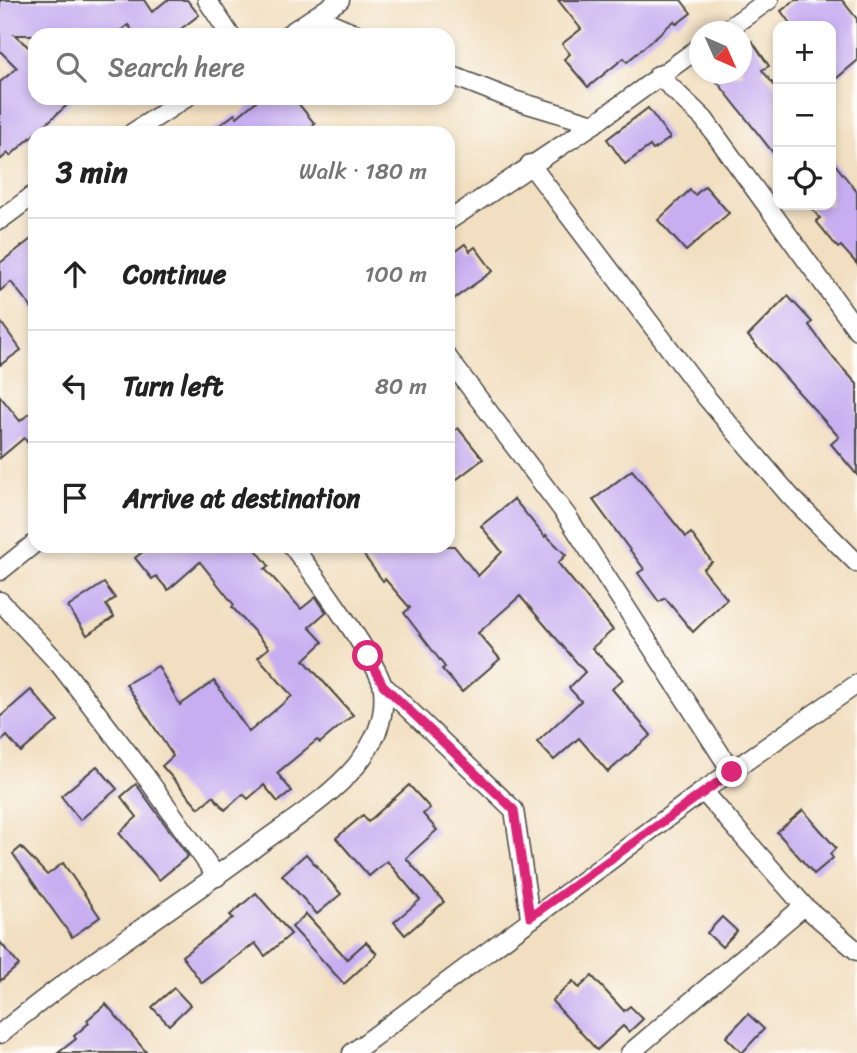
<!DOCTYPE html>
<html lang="en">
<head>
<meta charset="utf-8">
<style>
	body { margin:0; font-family:Sriracha,sans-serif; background:#f6f6f6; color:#222 }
	.controls { position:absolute; right:21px; top:21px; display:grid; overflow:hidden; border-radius:14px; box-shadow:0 4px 10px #0003 }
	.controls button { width:63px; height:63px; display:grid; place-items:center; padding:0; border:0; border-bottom:2px solid #e0e0e0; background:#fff; color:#222; font:35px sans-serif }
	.compass { position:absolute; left:689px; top:21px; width:63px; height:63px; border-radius:50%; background:#fff; box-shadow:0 4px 10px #0003; rotate:135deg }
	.stop { position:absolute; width:21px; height:21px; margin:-16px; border:5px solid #db2777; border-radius:50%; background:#fff }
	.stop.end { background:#db2777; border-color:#fff; box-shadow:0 2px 7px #0008 }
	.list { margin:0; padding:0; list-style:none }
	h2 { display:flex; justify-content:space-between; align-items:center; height:91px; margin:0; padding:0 28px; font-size:30px }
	h2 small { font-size:23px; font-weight:400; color:#767676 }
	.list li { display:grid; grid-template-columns:46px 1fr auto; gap:21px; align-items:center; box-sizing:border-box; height:112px; padding:0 28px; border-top:2px solid #e0e0e0 }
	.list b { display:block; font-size:26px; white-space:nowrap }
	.list em { font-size:23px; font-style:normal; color:#767676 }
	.icon { flex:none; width:38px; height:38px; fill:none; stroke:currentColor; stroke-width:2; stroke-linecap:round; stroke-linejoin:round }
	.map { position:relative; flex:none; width:857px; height:1053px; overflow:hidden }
	.search { position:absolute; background:#fff; box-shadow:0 4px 10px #0003; left:28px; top:28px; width:427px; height:77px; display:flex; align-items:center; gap:18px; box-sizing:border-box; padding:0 24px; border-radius:21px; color:#767676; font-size:26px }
	.panel { position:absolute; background:#fff; box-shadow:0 4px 10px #0003; left:28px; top:126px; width:427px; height:427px; border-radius:21px }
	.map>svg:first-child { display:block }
	.building { fill:#c7aef1 }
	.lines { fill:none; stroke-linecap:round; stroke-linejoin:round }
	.minor-casing { stroke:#494642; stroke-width:21 }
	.minor { stroke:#fff; stroke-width:18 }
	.route { stroke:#db2777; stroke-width:9 }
</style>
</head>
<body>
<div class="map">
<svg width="857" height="1053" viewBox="0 0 857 1053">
	<rect width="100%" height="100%" fill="#fdfcf7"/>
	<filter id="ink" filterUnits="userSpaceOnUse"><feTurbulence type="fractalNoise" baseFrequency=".0143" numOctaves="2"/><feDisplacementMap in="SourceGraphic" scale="14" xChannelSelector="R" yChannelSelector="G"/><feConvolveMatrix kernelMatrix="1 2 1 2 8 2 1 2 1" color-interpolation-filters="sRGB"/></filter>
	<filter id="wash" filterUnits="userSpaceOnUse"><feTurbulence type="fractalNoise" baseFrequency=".00686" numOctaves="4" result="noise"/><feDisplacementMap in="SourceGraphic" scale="28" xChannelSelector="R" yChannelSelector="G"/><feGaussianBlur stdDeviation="1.57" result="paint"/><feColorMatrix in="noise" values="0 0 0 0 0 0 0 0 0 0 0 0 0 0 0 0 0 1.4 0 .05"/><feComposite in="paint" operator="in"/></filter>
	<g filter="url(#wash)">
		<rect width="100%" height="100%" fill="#f2dfc1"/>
		<g id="blocks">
			<g class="building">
				<path d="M0,0H144L152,12L167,0H187L199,15L173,35H136L128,25L115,35H15L35,53V98H75L10,156L8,153L0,160V82L17,68L0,51Z"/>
				<path d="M558,0H681L691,13L677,24L674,21L627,62L624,58L588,87L564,59L570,54L562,44L581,29Z"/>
				<path d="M795,0H842L857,19V61L831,83V26H792L781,11Z"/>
				<path d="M752,41L769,66L762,70L778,90V159L711,74H741V48Z"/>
				<path d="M260,98H294L315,124L304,133H209L235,114L237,117Z"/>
				<path d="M648,108L670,138L653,150L650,146L625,164L607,139Z"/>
				<path d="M831,159L857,192V264L841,246L838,248L816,221L820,218L808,205H831Z"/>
				<path d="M705,186L729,213L686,251L658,220L690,190L695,195Z"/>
				<path d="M35,236V312L11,282L0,291V263Z"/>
				<path d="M465,244L470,251L475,247L493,271L448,303V256Z"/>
				<path d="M788,296L812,322L809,325L834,359L857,384V475L831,444L839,437L748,336Z"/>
				<path d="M0,321L21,350L0,365Z"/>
				<path d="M0,396L20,421L35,409V452L24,438L0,458Z"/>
				<path d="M458,428L483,459L448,486V436Z"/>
				<path d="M632,470L686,537L691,533L712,562L703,569L727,599L693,632L665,598L659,602L638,573L644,569L593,500Z"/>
				<path d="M514,499L545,537L546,535L566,555L558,563L613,630L592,648L623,679L612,689L651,735L608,772L579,738L554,760L537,742L581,701L569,688L585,672L520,596L478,633L500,659L462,692L442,669L445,667L404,613L410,608L385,579L383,581L357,546H454L478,576L502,552L481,526Z"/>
				<path d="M150,546H253L269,566L265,569L301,609L316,597L326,612L309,627L323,642L304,660L353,715L320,743L317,740L277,773L292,791L278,802L264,785L248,799L243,794L225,810L213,796L199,808L162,766L173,756L126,684L158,666L180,705L214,681L249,732L292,696L258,657L269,648L232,607L234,605L200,562L168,590L156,576L152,579L135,558Z"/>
				<path d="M104,583L115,598L106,605L114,617L87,635L68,607Z"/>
				<path d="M31,690L58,721L21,752L7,736L0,742V717Z"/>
				<path d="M97,766L117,789L80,820L61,796Z"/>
				<path d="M136,784L188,856L159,880L119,833L137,817L121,797Z"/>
				<path d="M409,785L430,808L423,814L437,830L406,858L444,902L405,935L394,922L420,900L387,861L369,876L336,838L363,815L368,822Z"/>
				<path d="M803,810L836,848L830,854L833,858L814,874L777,832Z"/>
				<path d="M21,847L47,875L63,863L100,917L72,937L13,854Z"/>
				<path d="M306,854L341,894L317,914L282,875Z"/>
				<path d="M256,893L291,934L265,956L255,943L202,983L182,956L233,918L230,915Z"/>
				<path d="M306,914L347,959L366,942L377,954L344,984L292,927Z"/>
				<path d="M722,917L737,931L722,947L707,933Z"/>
				<path d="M0,942L19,965L0,981Z"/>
				<path d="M592,976L624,1011L630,1006L643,1019L629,1032L623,1026L597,1050L552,1001L573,981L579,988Z"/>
				<path d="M174,988L190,1005L169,1025L152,1007Z"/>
				<path d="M106,1004L147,1053H58L76,1039L74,1036L89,1023L87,1020Z"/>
				<path d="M748,1014L764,1029L742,1053L726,1037Z"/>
			</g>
		</g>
	</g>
	<g filter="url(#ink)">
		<use href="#blocks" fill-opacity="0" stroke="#494642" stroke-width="2"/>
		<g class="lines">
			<g class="minor-casing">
				<g id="minor">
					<path d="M207,0L230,35"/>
					<path d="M317,17L359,35"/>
					<path d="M723,32L769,0"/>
					<path d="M287,35L340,0"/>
					<path d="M448,74L514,100L594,124"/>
					<path d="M658,75L704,119L857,330"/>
					<path d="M132,133L186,98"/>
					<path d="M530,164L706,397L790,496L857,563"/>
					<path d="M0,220L35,194"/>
					<path d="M448,221L594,124L700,47"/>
					<path d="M448,358L567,516L732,772"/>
					<path d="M0,571L35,543"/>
					<path d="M0,601L60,665L144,774L217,877"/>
					<path d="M383,685L514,810L530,917"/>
					<path d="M703,791L804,906L857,951"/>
					<path d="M0,1034C81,966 172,910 257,846C291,821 329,798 356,766C375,742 386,719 383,689C382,666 310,569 292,546"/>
					<path d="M352,1053L703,791L857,684"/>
					<path d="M630,1053L804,906"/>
				</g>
			</g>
			<use href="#minor" class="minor"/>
		</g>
	</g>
	<g class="lines" filter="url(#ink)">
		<path class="route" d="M368,656L383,685L514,810L530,917L732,772"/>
	</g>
</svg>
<div class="controls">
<button>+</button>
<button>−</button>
<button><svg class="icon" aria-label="locate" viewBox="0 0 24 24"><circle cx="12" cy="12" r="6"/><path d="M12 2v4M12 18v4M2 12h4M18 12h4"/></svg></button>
</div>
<svg class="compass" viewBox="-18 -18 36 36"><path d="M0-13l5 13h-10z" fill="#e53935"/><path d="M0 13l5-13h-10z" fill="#767676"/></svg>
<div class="stop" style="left:368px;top:656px"></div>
<div class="stop end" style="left:732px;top:772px"></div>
<div class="search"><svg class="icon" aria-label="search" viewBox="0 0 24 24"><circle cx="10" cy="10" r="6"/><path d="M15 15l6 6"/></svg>Search here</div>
<section class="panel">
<h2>3 min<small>Walk · 180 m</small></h2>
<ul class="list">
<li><svg class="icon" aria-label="ahead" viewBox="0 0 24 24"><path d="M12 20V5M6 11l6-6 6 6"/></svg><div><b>Continue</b></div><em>100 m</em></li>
<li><svg class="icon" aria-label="left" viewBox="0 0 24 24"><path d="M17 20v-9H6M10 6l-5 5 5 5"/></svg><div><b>Turn left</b></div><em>80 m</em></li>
<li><svg class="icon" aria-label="arrive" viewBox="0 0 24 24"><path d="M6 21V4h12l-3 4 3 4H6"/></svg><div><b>Arrive at destination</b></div></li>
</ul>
</section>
</div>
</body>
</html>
